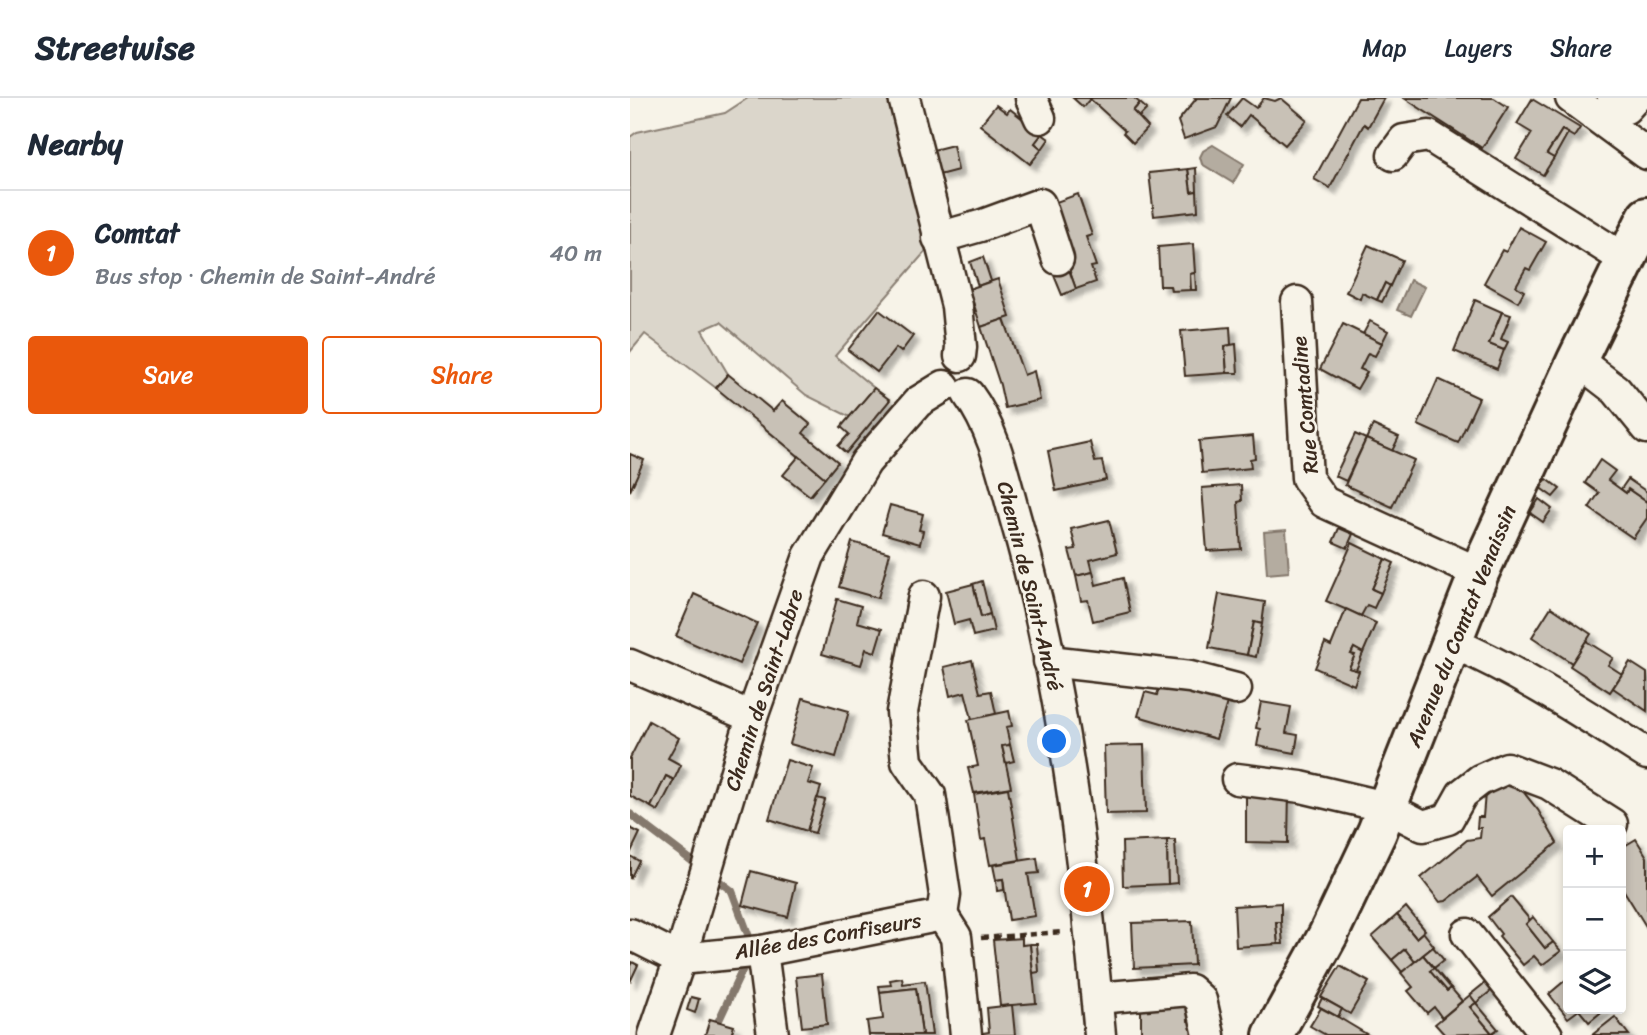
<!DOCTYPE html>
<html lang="en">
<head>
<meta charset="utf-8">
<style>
	body { margin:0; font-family:Sriracha,sans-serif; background:#f6f6f7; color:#1f2937 }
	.controls { position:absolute; right:21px; bottom:21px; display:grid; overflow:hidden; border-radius:7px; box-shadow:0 4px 10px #0003 }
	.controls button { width:63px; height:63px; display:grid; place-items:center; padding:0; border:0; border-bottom:2px solid #e0e1e3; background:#fff; color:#1f2937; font:35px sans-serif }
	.you { position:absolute; left:425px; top:644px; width:24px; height:24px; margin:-18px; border:5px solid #fff; border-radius:50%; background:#1a73e8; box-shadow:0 0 0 10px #1a73e833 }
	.badge { display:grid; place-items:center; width:46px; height:46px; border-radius:50%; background:#ea580c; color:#fff; font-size:23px; font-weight:700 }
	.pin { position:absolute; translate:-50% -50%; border:4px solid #fff; box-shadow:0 2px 7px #0006 }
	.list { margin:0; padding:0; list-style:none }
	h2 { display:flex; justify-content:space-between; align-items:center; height:91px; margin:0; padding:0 28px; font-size:30px }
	h2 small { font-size:23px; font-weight:400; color:#747a83 }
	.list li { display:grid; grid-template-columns:46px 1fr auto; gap:21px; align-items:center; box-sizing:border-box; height:126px; padding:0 28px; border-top:2px solid #e0e1e3 }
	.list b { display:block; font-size:26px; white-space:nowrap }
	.list p { margin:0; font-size:23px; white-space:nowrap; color:#747a83 }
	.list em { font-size:23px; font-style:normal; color:#747a83 }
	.actions { display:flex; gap:14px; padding:21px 28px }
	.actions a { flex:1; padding:16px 0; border:2px solid #ea580c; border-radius:7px; text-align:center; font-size:24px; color:#ea580c }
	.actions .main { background:#ea580c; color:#fff }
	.icon { flex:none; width:38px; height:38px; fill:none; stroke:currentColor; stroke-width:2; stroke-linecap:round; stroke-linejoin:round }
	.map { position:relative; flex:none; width:1017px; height:937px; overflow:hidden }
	header { display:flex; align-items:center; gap:42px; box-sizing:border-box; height:98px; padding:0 35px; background:#fff; border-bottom:2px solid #e0e1e3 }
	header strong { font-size:33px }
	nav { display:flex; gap:38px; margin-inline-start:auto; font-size:24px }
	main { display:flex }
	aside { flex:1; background:#fff }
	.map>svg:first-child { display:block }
	.green { fill:#dbd6cb; stroke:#8b8074; stroke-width:2 }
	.water { fill:#b4aca0; stroke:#84786c; stroke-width:2 }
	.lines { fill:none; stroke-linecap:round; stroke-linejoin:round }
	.stream { stroke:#84786c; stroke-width:8 }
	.building { fill:#c8c1b6; stroke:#3b2a1e; stroke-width:2; filter:url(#shadow) }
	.minor-casing { stroke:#3b2a1e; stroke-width:35 }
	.major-casing { stroke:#3b2a1e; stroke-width:44 }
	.path { stroke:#3b2a1e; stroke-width:4.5; stroke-dasharray:7 5; stroke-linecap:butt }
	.minor { stroke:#f7f3e8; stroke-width:30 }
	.major { stroke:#f7f3e8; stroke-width:38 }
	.labels { text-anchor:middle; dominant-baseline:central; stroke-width:5; stroke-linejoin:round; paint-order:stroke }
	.street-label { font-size:21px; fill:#3b2a1e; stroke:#f7f3e8 }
</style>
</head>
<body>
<header>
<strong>Streetwise</strong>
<nav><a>Map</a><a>Layers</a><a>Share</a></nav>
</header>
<main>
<aside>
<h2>Nearby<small></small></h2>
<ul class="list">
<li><span class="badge">1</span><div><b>Comtat</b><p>Bus stop · Chemin de Saint-André</p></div><em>40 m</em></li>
</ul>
<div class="actions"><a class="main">Save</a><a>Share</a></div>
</aside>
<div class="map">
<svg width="1017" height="937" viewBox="0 0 1017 937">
	<defs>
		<filter id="shadow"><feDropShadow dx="6" dy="6" stdDeviation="2" flood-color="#0004"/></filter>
	</defs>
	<rect width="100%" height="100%" fill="#f7f3e8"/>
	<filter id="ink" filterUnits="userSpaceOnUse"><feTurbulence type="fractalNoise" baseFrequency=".0143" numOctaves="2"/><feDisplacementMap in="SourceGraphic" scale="14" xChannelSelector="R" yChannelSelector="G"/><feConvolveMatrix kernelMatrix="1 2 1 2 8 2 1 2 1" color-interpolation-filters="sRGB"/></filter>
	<g filter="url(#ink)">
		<path class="green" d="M118,0H260L296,153L205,258L244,290L220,319L176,297L91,224L72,232L98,276L86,290L15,236L0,254V39L7,34L95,15Z"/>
		<g class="water">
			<path d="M583,47L614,66L603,85L572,66L570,59L573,53Z"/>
			<path d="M780,182L795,189L781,218L767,212Z"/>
			<path d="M656,432L659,474L637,476L634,434Z"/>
		</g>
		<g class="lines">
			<g class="stream">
				<path d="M0,716L70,769"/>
				<path d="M81,777L102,793L122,847"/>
				<path d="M82,937L117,862"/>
			</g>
		</g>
		<g class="building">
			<path d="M443,0H504L510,5L503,13L518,29L503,45L493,35L495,33L460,1L453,9Z"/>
			<path d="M565,0H601L587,29L554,41L548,23L566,1Z"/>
			<path d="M612,0L626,10L634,0L645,3L651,0L677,22L655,47L619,17L610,29L597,18Z"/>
			<path d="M728,0H754L738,29L734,26L700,90L684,81Z"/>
			<path d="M774,0H864L878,9L852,50Z"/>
			<path d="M902,1L950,30L944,39L932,32L917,56L924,60L913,77L886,61L902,35L887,26Z"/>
			<path d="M510,5L517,11L509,19L503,13Z"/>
			<path d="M366,7L377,15L380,11L412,36L405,45L412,51L400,66L350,27Z"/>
			<path d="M932,32L938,35L924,60L917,56Z"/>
			<path d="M412,36L419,41L412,51L405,45Z"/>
			<path d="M323,47L328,72L309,77L303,52Z"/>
			<path d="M566,70L567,93L561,94L558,71Z"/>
			<path d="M558,71L561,94L567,93L568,113L524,118L519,75Z"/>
			<path d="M448,96L462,137L456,139L466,168L461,169L466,184L446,191L434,157L430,126L433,125L426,104Z"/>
			<path d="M889,129L916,144L900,172L896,170L886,188L894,193L888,204L854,185L872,152L876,154Z"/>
			<path d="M563,146L565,175L560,176L561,192L541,193L540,188H530L528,149Z"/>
			<path d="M738,147L772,162L760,188L755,185L747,202L732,195L730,201L716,194Z"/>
			<path d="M353,159L361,183L348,188L340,164Z"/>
			<path d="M438,169L446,191L432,197L423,175Z"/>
			<path d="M565,175L566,192H561L560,176Z"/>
			<path d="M368,181L380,219L351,229L339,191Z"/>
			<path d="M755,185L760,188L752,204L747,202Z"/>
			<path d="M845,202L872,214L859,246L874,252L867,271L824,253Z"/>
			<path d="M249,212L283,238L271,254L266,250L247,274L218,252Z"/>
			<path d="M872,214L881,217L871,241L878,244L874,252L859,246Z"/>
			<path d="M374,221L394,277L404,273L410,302L375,310L370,287L351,229Z"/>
			<path d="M740,223L758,233L752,245L733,236Z"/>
			<path d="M713,226L752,245L745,258L738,255L730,271L737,274L727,291L690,271Z"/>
			<path d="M600,229L601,247L595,248L597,275L555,278L551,233Z"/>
			<path d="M606,246L608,275H597L595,248Z"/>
			<path d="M98,276L143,313L152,303L180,326L173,335L208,364L195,380L86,290Z"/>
			<path d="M808,281L849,300L828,345L788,327Z"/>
			<path d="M244,290L260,302L216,355L208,348L219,336L211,329Z"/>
			<path d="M743,327L769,339L762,353L736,341Z"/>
			<path d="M725,336L736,341L716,383L705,378Z"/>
			<path d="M623,338L625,360L620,361L621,370L572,375L569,343Z"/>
			<path d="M736,341L784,362L762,409L715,387Z"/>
			<path d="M460,344L465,364L472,363L476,382L426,393L418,353Z"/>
			<path d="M0,356L14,362L0,393Z"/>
			<path d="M169,358L195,380L180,398L153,377Z"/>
			<path d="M970,362L985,373L978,382L996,395L998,391L1017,404V420L1003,440L959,410L969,395L955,385Z"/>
			<path d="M917,381L930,391L923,399L909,389Z"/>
			<path d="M998,381L1017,394V404L998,391L996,395L991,391Z"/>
			<path d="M611,387L612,403L608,404L611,451L577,453L572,390Z"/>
			<path d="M909,401L922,411L913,424L900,415Z"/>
			<path d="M260,407L293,416L289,432L293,433L290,446L252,435Z"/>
			<path d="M479,422L487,455L460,462L463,474L446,478L439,452L446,451L441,431Z"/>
			<path d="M709,430L723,436L717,450L703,444Z"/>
			<path d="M222,444L260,455L248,500L209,489Z"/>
			<path d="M722,445L755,461L742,491L751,495L744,510L737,507L731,518L696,503Z"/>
			<path d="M755,461L764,465L751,495L742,491Z"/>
			<path d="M463,474L466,487L493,480L500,514L463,523L458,502L451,503L446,478Z"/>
			<path d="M352,483L360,516L351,519L343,486Z"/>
			<path d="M343,486L351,519L360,516L364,533L343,538L339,522L324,526L316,493Z"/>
			<path d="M64,496L127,525L109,566L46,538Z"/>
			<path d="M589,496L635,504L632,526L624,524L617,557L579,550Z"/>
			<path d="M207,501L231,508L227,524L252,531L245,554L236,551L231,567L192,556Z"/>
			<path d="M921,509L961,536L942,565L902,539Z"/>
			<path d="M716,511L746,525L733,555L724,550L721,556L725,557L719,570L729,573L724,587L685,570L695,545L701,548Z"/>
			<path d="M624,524L632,526L626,559L617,557Z"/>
			<path d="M956,543L983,560L978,567L992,576L980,594L940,568Z"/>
			<path d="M724,550L733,555L726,572L719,570L725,557L721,556Z"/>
			<path d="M342,562L350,595L361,593L366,616L342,621L335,594L320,598L314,569Z"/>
			<path d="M1000,564L1017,575V613L983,590Z"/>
			<path d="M532,582L599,598L586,641L508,618L515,594L527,597Z"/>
			<path d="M173,600L219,613L206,659L160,646Z"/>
			<path d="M631,604L661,609L656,635L668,637L665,655L627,648L630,631L626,630Z"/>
			<path d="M379,613L382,628L376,629L380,647L372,648L381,689L344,695L338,670L348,668L338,622Z"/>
			<path d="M19,623L49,640L38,660L51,667L44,682L36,678L21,709L0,698V660Z"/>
			<path d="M380,647L384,663L376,665L372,648Z"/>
			<path d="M514,647L516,715L476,716L474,648Z"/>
			<path d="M157,662L183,670L178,685L191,689L177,733L139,721Z"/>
			<path d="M879,676L908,712L927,745L862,798L847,779L816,803L810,804L791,780L837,742L850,740L851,730H847L848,719H853L855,695Z"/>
			<path d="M36,678L44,682L28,713L21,709Z"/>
			<path d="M378,690L390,762L360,767L355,741L351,742L344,696Z"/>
			<path d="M616,692H659L658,745L616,744Z"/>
			<path d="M187,700L195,702L185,735L177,733Z"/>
			<path d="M0,730L10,735L0,756Z"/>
			<path d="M1006,741L1017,759V830L991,788V750Z"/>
			<path d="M537,742L538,786L493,788L492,744Z"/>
			<path d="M537,742H545L547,785L538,786Z"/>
			<path d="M0,758L9,763L0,781Z"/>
			<path d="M407,760L409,775L398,776L405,818L379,822L373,781L366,782L363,767Z"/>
			<path d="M121,773L166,785L158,819L112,807Z"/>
			<path d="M373,781L374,792L367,793L366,782Z"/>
			<path d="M881,799L900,822L896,826L915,850L923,844L931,853L912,867L904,858L893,867L869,838L871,836L858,819Z"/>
			<path d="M651,805V824H646L648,846L606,849L604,808Z"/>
			<path d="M776,809L795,832L786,840L767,817Z"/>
			<path d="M767,817L786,840L793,834L804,848L785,864L775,851L762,862L742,839Z"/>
			<path d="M903,819L923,844L915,850L896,826Z"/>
			<path d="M562,823L564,867L504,870L502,825Z"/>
			<path d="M646,824H651L653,846H648Z"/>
			<path d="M392,840V847L400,846L406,905L370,908L363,842Z"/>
			<path d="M400,846H407L409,874L403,875Z"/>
			<path d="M803,849L814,862L804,870L793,857Z"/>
			<path d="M775,851L785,864L772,874L762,862Z"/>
			<path d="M793,857L804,870L800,873L817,893L821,890L832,903L812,920L804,909L797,915L778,893L783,889L771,875Z"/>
			<path d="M2,864L8,867L0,884V868Z"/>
			<path d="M710,868L739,884L720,916L691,899Z"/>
			<path d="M804,870L821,890L817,893L800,873Z"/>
			<path d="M192,876L197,926L172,929L166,879Z"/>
			<path d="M272,880L273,886L295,883L302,937H292L286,890L250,894L249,888L261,887L260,882Z"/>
			<path d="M861,880L867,888L846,905L840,897Z"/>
			<path d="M938,880V911H975L959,924L949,912L938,920L919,896Z"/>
			<path d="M286,890L292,937H239L237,923L253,921L250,894Z"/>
			<path d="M840,897L846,905L840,909L862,935L815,937L805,926Z"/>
			<path d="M61,899L69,901L65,915L57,912Z"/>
			<path d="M557,900L558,923L568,922V937H511V901Z"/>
			<path d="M692,900L712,911L708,919L688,908Z"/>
			<path d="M846,905L868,931L862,935L840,909Z"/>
			<path d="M382,907L385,937H352V935L359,934L357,910Z"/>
			<path d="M691,910L708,919L738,937H696L680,928Z"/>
			<path d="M985,919L999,937H962Z"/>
			<path d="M80,921L104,928L101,937H75Z"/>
		</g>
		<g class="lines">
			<g class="minor-casing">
				<g id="minor">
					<path d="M274,0L327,208L331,249L330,258"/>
					<path d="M401,0L410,20"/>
					<path d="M941,0L1017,56"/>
					<path d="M983,0L996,10L1005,0"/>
					<path d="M763,57L774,42L799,38L996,162"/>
					<path d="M308,140L350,128L410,106L428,161"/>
					<path d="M667,204L677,380L694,404L849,475"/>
					<path d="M947,262L986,292L1017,330"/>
					<path d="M338,296C364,331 373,376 385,419C434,588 454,762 470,937"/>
					<path d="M823,545C892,575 954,616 1017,656"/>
					<path d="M419,563L560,579L606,591"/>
					<path d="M0,567L122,619"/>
					<path d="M607,681L671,689L756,709L793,728L818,721L832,696L850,682L877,670L919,686L982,726"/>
					<path d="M312,817L326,839L336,937"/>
					<path d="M0,836L50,861L132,853L312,817L315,797L300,697L277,664L272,614L294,498"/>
					<path d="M837,836L917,937"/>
					<path d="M132,853L143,937"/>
					<path d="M467,900L560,892L571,902L579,937"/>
					<path d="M24,937L50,861L122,619L179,458L236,364L288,304L314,288"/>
				</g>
			</g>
			<g class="major-casing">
				<path id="major" d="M643,937L698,837L747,734L849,475L947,262L1017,119"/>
			</g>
			<path class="path" d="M351,840L433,834"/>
			<use href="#minor" class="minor"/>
			<use href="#major" class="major"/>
		</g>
	</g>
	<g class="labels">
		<g class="street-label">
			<text transform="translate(675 307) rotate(-95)">Rue Comtadine</text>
			<text transform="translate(400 488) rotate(76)">Chemin de Saint-André</text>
			<text transform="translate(831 528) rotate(-68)">Avenue du Comtat Venaissin</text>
			<text transform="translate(134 592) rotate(-72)">Chemin de Saint-Labre</text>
			<text transform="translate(198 838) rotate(-10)">Allée des Confiseurs</text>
		</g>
	</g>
</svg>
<div class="controls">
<button>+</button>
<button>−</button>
<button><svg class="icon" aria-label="layers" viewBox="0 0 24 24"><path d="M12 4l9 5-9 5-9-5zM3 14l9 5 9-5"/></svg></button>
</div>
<div class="you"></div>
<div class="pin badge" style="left:457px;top:791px">1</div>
</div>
</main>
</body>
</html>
